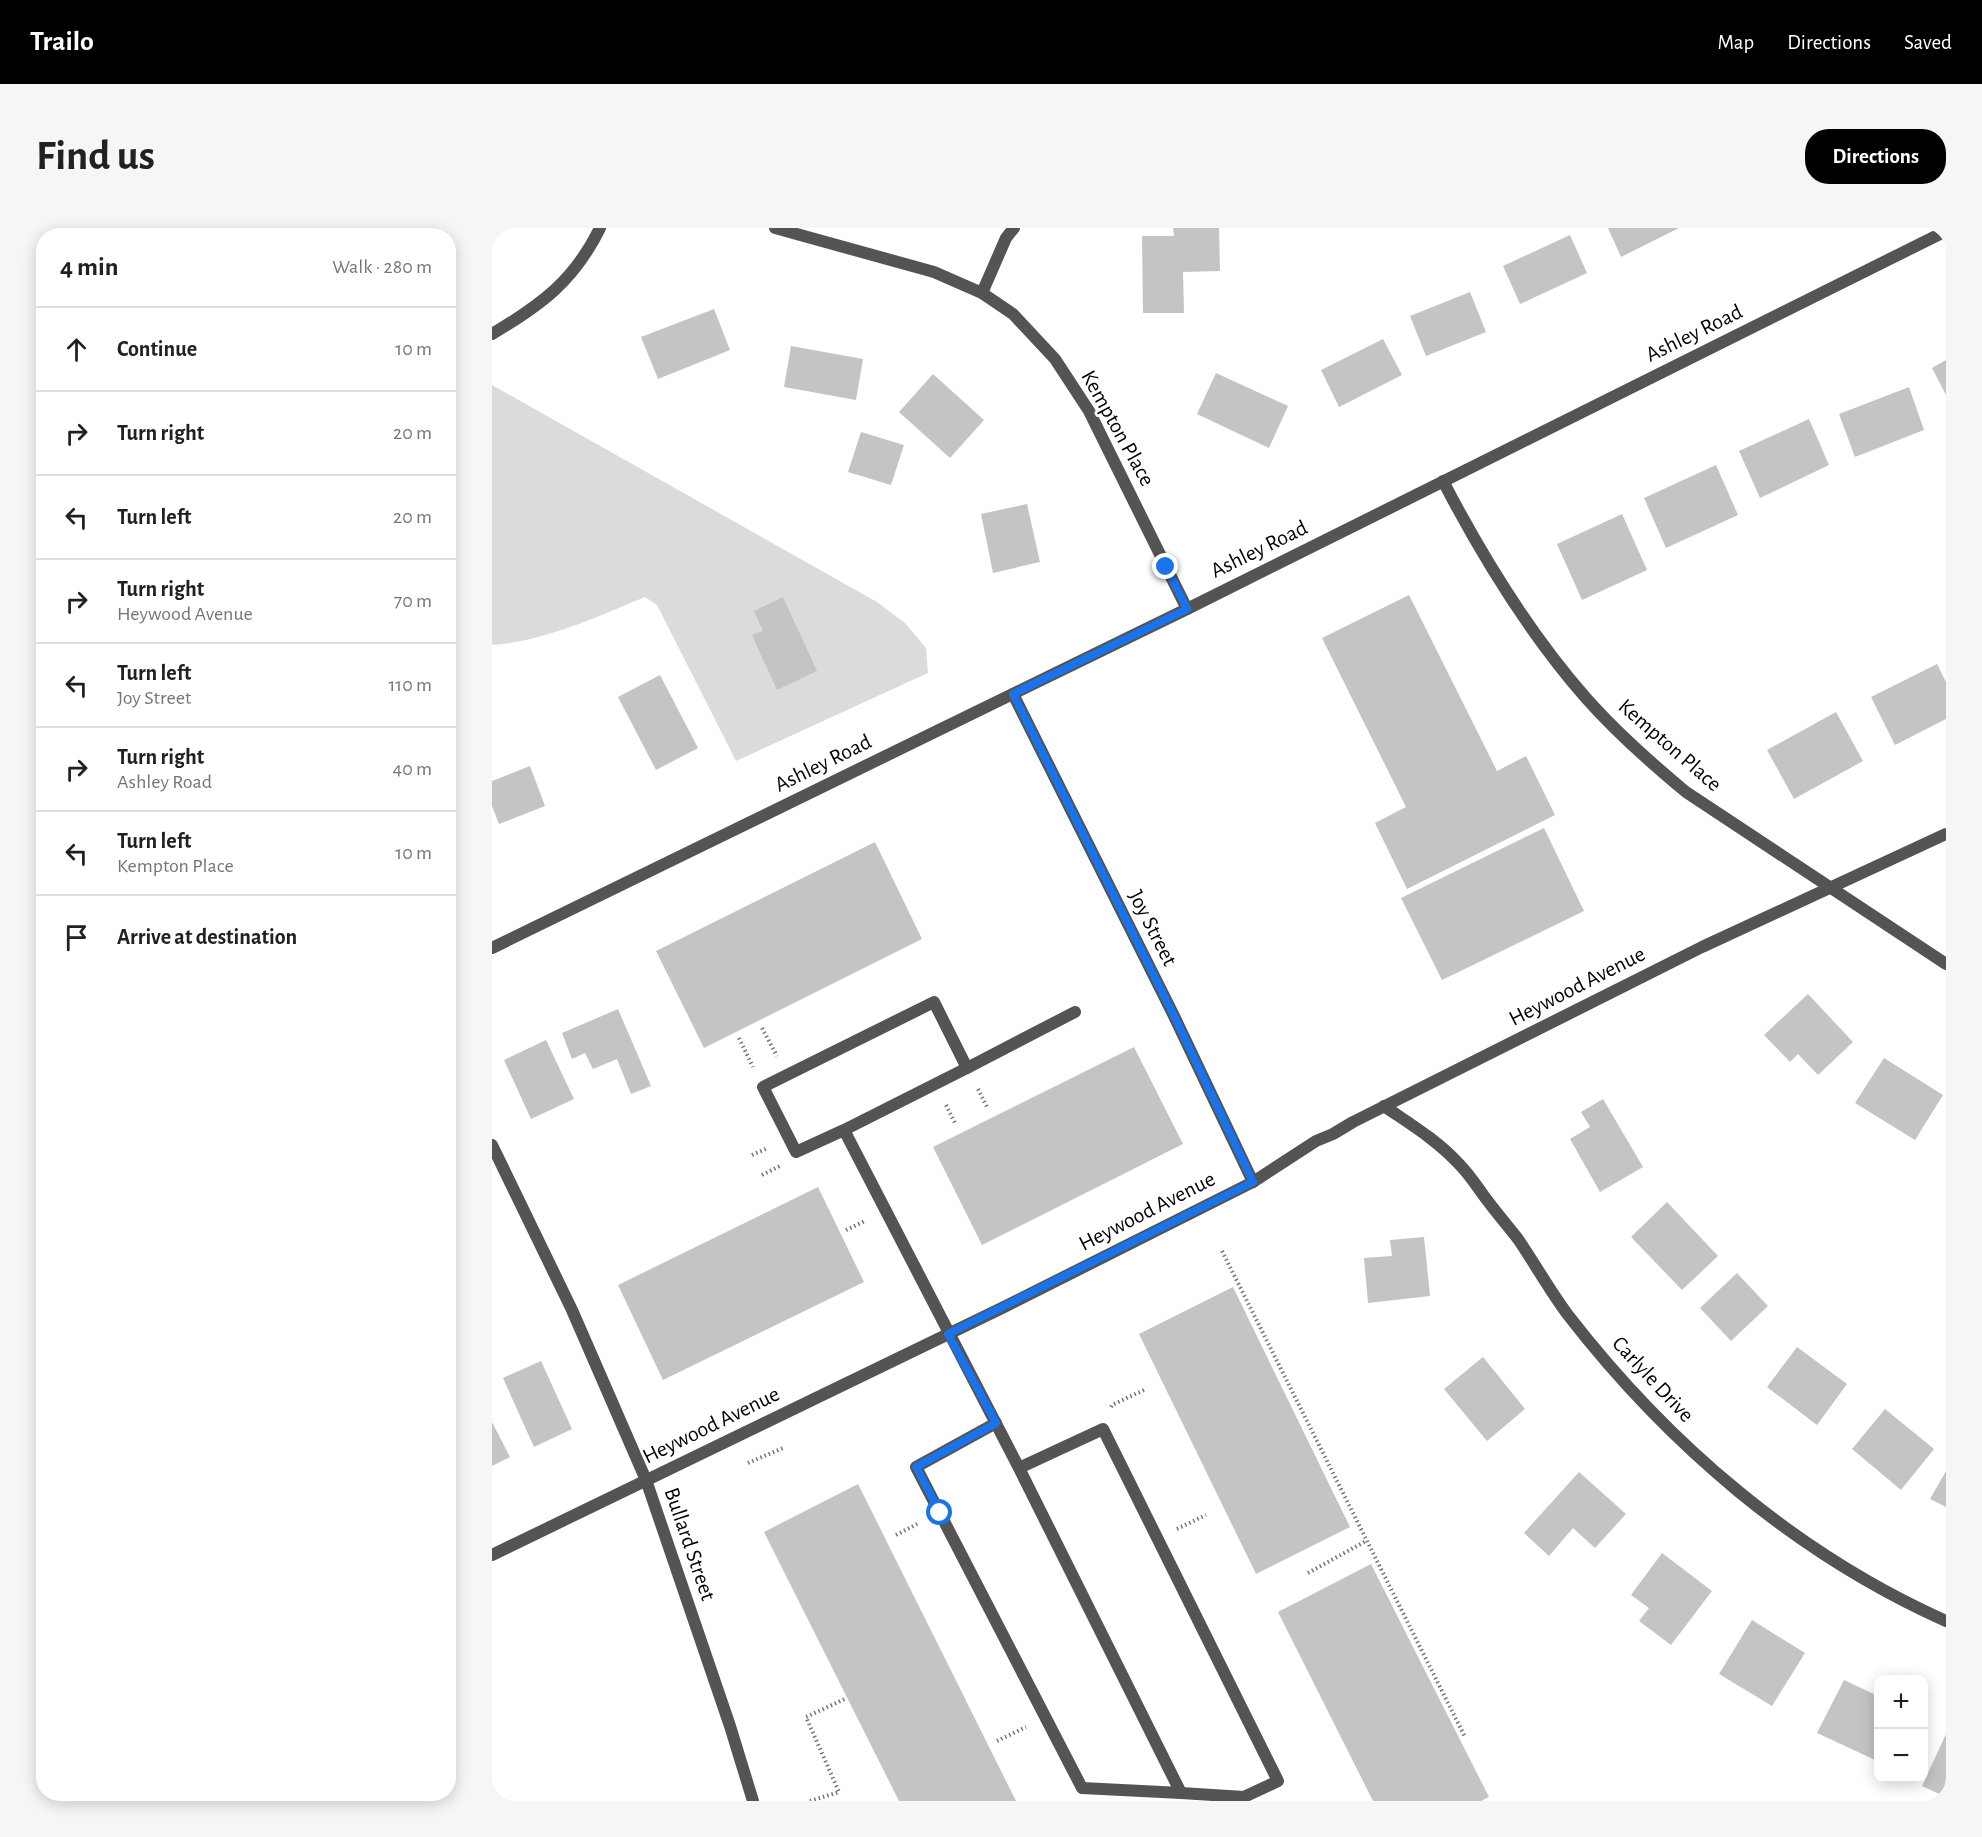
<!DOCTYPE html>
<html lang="en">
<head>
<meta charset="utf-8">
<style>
	body { margin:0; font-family:"Alegreya Sans",sans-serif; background:#f6f6f6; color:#202124 }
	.controls { position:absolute; right:18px; bottom:18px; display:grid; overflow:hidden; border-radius:12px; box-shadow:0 3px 15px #0003 }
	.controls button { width:54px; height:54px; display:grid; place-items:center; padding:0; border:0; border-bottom:2px solid #e0e0e0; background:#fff; color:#202124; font:30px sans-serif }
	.stop { position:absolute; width:18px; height:18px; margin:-14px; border:4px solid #1a73e8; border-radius:50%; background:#fff }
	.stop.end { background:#1a73e8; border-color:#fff; box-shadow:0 2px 6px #0008 }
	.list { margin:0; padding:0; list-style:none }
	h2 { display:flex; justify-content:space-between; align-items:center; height:78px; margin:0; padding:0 24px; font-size:26px }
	h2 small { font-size:20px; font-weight:400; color:#757577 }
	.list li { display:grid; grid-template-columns:39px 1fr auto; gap:18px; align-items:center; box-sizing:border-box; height:84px; padding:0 24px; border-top:2px solid #e0e0e0 }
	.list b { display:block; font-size:22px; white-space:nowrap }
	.list p { margin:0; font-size:20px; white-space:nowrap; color:#757577 }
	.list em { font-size:20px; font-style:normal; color:#757577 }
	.icon { flex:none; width:33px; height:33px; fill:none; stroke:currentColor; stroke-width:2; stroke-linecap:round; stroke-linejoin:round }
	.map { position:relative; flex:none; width:1454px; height:1573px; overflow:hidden; border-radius:24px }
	header { display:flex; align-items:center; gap:36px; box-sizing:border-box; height:84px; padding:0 30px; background:#000; color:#fff }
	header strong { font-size:28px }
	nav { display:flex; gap:33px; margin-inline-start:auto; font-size:21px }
	.intro { display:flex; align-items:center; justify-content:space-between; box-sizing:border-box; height:144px; padding:0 36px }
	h1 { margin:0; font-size:42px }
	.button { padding:15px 27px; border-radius:24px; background:#000; color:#fff; font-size:21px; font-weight:700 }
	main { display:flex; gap:36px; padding:0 36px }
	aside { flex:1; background:#fff; border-radius:24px; box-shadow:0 3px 15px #0003 }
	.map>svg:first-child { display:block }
	.green { fill:#dbdbdb }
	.building { fill:#c4c4c4 }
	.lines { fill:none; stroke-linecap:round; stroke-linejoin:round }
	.path { stroke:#767676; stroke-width:4; stroke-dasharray:1.5 3; stroke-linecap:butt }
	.service { stroke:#545454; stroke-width:12 }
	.minor { stroke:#545454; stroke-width:12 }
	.tertiary { stroke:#545454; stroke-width:12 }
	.route { stroke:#1a73e8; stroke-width:8 }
	.labels { text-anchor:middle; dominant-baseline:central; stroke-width:5; stroke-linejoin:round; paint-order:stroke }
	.street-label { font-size:22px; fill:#000; stroke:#fff }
</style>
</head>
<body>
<header>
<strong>Trailo</strong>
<nav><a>Map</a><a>Directions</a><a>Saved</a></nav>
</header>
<div class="intro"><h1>Find us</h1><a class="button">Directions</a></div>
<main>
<aside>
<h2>4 min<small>Walk · 280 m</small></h2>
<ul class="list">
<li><svg class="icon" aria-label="ahead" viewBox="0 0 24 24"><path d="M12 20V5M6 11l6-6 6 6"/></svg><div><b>Continue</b></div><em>10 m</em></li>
<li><svg class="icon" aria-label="right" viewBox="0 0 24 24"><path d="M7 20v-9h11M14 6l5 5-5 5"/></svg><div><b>Turn right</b></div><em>20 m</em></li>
<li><svg class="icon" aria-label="left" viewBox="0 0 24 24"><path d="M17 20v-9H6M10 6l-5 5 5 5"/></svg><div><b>Turn left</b></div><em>20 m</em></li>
<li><svg class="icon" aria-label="right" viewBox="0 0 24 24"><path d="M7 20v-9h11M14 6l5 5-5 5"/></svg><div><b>Turn right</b><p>Heywood Avenue</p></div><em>70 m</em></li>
<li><svg class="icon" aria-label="left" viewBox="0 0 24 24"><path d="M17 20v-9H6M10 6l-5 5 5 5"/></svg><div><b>Turn left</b><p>Joy Street</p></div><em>110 m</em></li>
<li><svg class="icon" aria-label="right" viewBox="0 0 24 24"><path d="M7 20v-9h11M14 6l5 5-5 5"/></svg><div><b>Turn right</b><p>Ashley Road</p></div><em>40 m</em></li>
<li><svg class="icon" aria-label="left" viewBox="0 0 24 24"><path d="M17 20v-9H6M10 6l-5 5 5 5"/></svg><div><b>Turn left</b><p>Kempton Place</p></div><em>10 m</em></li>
<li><svg class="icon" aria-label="arrive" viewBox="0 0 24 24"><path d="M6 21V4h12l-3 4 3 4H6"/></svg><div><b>Arrive at destination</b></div></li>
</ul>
</aside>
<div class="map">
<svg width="1454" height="1573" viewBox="0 0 1454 1573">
	<rect width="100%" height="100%" fill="#fff"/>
	<path class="green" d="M0,157L385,374L413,395L434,420L436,445L244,533L165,377L153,369C105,389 53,413 0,417Z"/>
	<g class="building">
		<path d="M681,0H727L728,43L691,44L692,85H651L650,8H682Z"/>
		<path d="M1116,0H1187L1129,29Z"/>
		<path d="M1078,7L1095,45L1028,76L1011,38Z"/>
		<path d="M978,64L994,104L934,128L918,88Z"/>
		<path d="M222,81L238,122L166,151L149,109Z"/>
		<path d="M891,111L910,147L847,179L829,142Z"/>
		<path d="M299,118L371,131L364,172L292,159Z"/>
		<path d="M1454,132V167L1440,140Z"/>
		<path d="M724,145L796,178L777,220L705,186Z"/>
		<path d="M441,146L492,192L458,230L407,184Z"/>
		<path d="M1417,159L1432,202L1363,229L1347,186Z"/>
		<path d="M1317,191L1337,237L1268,270L1247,223Z"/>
		<path d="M369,204L412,217L399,257L356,244Z"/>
		<path d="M1224,237L1246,287L1174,320L1152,270Z"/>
		<path d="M535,276L548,334L501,345L489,286Z"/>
		<path d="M1130,286L1155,342L1090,372L1065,316Z"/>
		<path d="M917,367L1005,543L1034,528L1063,587L915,661L883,595L914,579L830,410Z"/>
		<path d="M291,369L325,443L285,462L260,407L271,403L262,383Z"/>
		<path d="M1445,436L1454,454V491L1403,517L1379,469Z"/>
		<path d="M168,447L206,520L164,542L126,469Z"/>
		<path d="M1344,484L1371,533L1302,571L1275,522Z"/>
		<path d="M38,538L53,578L7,596L0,578V553Z"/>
		<path d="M1052,600L1092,683L950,752L909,670Z"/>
		<path d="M383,614L430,711L212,820L164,723Z"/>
		<path d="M1316,766L1361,814L1326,847L1306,826L1298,834L1272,807Z"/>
		<path d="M126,781L159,858L139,866L125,831L101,841L93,825L80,831L70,805Z"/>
		<path d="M54,812L82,871L39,891L12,832Z"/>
		<path d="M642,819L691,916L490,1017L441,919Z"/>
		<path d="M1392,830L1451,867L1423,912L1363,875Z"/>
		<path d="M1111,871L1151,939L1108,964L1078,911L1098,899L1089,884Z"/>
		<path d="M326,959L372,1054L171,1152L126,1057Z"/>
		<path d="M1175,974L1226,1028L1190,1062L1139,1009Z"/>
		<path d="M932,1009L938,1068L876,1075L872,1030L900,1028L898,1012Z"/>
		<path d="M1245,1045L1276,1078L1239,1113L1208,1080Z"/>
		<path d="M741,1059L858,1299L764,1346L647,1106Z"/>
		<path d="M1305,1119L1355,1156L1325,1197L1275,1159Z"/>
		<path d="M991,1129L1033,1181L995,1213L952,1161Z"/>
		<path d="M49,1133L80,1201L42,1219L11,1150Z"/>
		<path d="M1393,1181L1442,1221L1409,1262L1360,1221Z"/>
		<path d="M0,1194L18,1229L0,1238Z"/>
		<path d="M1454,1243V1279L1438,1271Z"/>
		<path d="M1087,1244L1134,1286L1103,1320L1081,1300L1057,1328L1032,1305Z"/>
		<path d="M366,1256L524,1573H407L272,1304Z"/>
		<path d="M1170,1325L1220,1363L1179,1417L1147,1393L1157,1380L1139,1367Z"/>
		<path d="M879,1336L997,1569L989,1573H881L786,1384Z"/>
		<path d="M1260,1392L1313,1425L1280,1478L1227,1446Z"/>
		<path d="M1352,1452L1386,1468V1524L1383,1532L1325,1505Z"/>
		<path d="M1454,1506V1569L1430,1558Z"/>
	</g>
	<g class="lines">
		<g class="path">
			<path d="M270,800L285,828"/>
			<path d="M247,810L261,839"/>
			<path d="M486,861L495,879"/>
			<path d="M454,877L463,895"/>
			<path d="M260,927L276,920"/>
			<path d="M270,947L288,938"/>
			<path d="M354,1002L373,993"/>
			<path d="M730,1023L973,1509"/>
			<path d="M619,1179L620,1177L652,1162"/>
			<path d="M256,1235L291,1220"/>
			<path d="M685,1301L714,1287"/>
			<path d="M404,1307L427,1295"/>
			<path d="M816,1345L874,1313"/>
			<path d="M505,1513L534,1499"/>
			<path d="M318,1573L347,1564L314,1489L355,1470"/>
		</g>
		<g class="service">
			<path d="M475,840L583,784"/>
			<path d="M352,902L475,840L442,774L271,859L304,924L352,902L527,1240L689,1565L752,1569L786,1553L611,1201L527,1240"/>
			<path d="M504,1195L424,1239L590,1560L689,1565"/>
		</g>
		<g class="minor">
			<path d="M283,0L442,44L490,65L521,86L563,131L597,183L695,381"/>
			<path d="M490,65L514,10L522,0"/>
			<path d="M0,106C49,77 82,53 108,0"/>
			<path d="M951,253C991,330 1037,405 1094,470C1124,504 1159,535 1194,564L1454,736"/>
			<path d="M521,466L682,788L761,954"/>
			<path d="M892,878C918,896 945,912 967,936C977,946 984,957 992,968C1003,983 1015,997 1026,1011C1043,1036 1058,1063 1076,1087C1176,1216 1304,1326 1454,1393"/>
			<path d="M0,917L80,1082L154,1252L238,1498L261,1573"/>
			<path d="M0,1327L510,1080L761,954L824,913L841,906L861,894L1210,719L1454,606"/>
		</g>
		<path class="tertiary" d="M0,720L695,381L1454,3"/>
	</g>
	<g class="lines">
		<path class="route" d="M448,1285L424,1239L504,1195L456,1106L761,954L682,788L521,466L695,381L674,339"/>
	</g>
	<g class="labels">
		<g class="street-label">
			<text transform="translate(1202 105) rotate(-26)">Ashley Road</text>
			<text transform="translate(626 200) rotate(61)">Kempton Place</text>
			<text transform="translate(767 321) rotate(-26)">Ashley Road</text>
			<text transform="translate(1178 517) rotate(41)">Kempton Place</text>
			<text transform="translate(331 535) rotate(-26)">Ashley Road</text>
			<text transform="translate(661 700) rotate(63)">Joy Street</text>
			<text transform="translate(1085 758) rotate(-27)">Heywood Avenue</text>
			<text transform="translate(655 983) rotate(-27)">Heywood Avenue</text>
			<text transform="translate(1161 1151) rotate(47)">Carlyle Drive</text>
			<text transform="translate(219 1197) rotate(-26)">Heywood Avenue</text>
			<text transform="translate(198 1316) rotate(71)">Bullard Street</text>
		</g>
	</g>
</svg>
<div class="controls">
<button>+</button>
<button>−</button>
</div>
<div class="stop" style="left:448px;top:1285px"></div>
<div class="stop end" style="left:674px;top:339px"></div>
</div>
</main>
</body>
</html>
